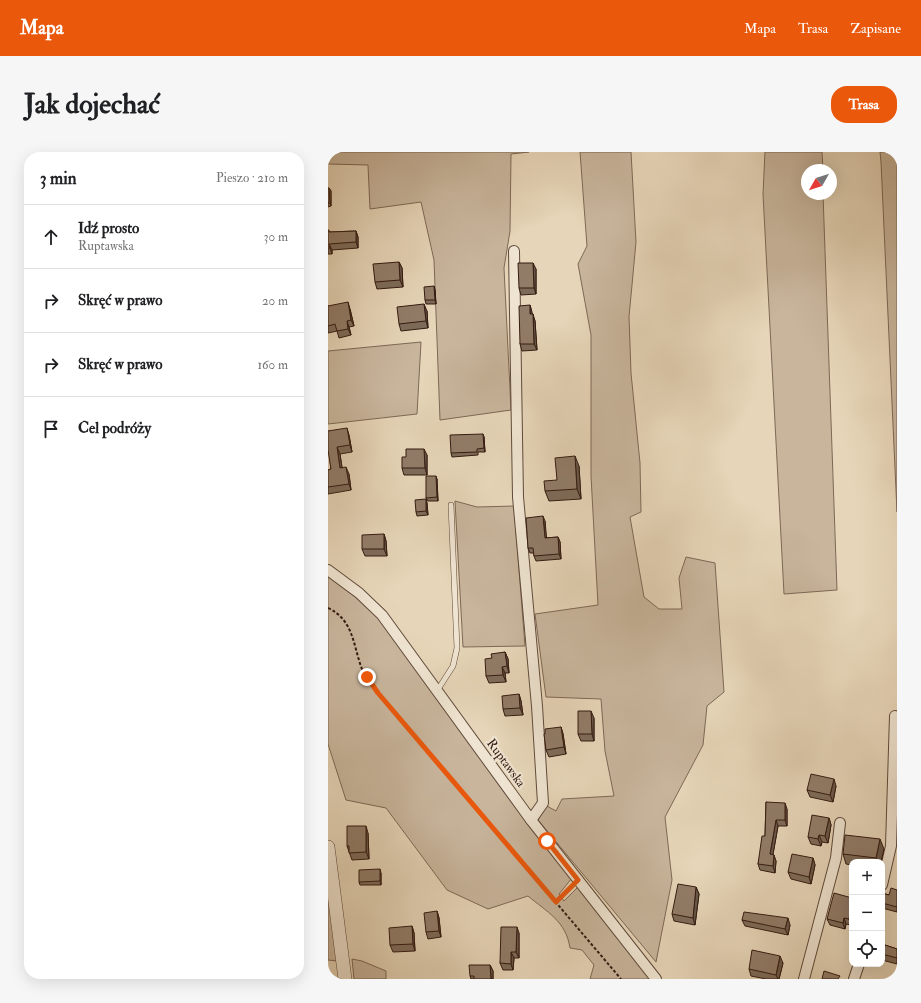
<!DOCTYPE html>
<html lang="pl">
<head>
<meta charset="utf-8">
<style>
	body { margin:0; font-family:"IM FELL Double Pica",serif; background:#f6f6f6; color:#202124 }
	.controls { position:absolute; right:12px; bottom:12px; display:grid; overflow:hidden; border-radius:8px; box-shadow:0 4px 16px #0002 }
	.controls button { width:36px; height:36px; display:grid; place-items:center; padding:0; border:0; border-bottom:1px solid #e0e0e0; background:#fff; color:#202124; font:20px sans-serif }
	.compass { position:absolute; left:473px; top:12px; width:36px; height:36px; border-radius:50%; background:#fff; box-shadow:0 4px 16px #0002; rotate:231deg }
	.stop { position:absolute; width:12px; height:12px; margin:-9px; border:3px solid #ea580c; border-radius:50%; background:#fff }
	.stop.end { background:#ea580c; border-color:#fff; box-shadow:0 1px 4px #0008 }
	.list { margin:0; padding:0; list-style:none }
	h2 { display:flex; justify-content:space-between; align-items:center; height:52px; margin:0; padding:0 16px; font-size:17px }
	h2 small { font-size:13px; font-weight:400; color:#757577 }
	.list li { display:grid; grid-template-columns:26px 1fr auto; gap:12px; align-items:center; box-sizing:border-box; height:64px; padding:0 16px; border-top:1px solid #e0e0e0 }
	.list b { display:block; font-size:15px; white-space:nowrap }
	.list p { margin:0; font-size:13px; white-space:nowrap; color:#757577 }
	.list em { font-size:13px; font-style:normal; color:#757577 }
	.icon { flex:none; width:22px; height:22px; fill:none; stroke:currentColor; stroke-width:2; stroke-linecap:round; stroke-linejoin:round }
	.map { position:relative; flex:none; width:569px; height:827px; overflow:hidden; border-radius:16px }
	header { display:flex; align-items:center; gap:24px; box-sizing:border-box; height:56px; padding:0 20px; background:#ea580c; color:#fff }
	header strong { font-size:19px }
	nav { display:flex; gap:22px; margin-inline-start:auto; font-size:14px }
	.intro { display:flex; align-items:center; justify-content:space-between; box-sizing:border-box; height:96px; padding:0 24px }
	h1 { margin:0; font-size:28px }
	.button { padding:10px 18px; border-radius:16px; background:#ea580c; color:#fff; font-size:14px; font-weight:700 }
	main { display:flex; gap:24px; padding:0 24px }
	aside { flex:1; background:#fff; border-radius:16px; box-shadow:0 4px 16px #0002 }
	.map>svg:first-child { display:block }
	.green { fill:#c8b59c; stroke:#7e6856 }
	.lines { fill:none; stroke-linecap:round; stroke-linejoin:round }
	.service-casing { stroke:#604a3b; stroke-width:6 }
	.minor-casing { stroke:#604a3b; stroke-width:12 }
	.tertiary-casing { stroke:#604a3b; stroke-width:14 }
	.path { stroke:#341b11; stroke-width:2; stroke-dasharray:3 2; stroke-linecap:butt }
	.service { stroke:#efe4d1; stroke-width:5 }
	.minor { stroke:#efe4d1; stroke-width:10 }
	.tertiary { stroke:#efe4d1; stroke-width:13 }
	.wall { fill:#7d6b59; stroke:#341b11 }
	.shaded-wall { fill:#665749; stroke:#341b11 }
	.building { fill:#917c68; stroke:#341b11 }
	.route { stroke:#ea580c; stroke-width:5 }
	.labels { text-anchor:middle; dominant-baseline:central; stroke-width:4; stroke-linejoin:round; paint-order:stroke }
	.street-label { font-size:13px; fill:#341b11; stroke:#efe4d1 }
</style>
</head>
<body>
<header>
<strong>Mapa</strong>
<nav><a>Mapa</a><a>Trasa</a><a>Zapisane</a></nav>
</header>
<div class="intro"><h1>Jak dojechać</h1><a class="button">Trasa</a></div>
<main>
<aside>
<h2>3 min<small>Pieszo · 210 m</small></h2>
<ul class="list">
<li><svg class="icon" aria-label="ahead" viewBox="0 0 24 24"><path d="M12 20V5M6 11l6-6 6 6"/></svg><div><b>Idź prosto</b><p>Ruptawska</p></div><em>30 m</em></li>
<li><svg class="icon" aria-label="right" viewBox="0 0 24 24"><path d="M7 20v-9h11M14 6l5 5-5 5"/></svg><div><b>Skręć w prawo</b></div><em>20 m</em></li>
<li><svg class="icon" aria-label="right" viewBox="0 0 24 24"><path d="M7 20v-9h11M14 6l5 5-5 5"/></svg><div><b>Skręć w prawo</b></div><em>160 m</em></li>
<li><svg class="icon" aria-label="arrive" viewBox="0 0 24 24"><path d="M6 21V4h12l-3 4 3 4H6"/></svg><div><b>Cel podróży</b></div></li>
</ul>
</aside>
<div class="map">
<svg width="569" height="827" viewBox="0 0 569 827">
	<rect width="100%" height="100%" fill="#e6d5b8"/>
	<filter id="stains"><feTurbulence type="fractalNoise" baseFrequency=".005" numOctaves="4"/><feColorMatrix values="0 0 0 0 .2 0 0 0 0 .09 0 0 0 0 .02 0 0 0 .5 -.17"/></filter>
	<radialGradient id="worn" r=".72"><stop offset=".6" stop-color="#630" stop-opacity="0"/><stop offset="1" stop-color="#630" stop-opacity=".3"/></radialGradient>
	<g class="green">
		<path d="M0,0H201L183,2L182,79L176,116L183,258L112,268L106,108L93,50L42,57L40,13L0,12Z"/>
		<path d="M252,0H303L308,90L301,165L303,221L312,311L313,360L302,365L316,445L331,457H354L351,426L358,405L387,411L396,540L379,554L375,593L337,665L344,728L328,810L210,668L219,654L228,659L234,647L286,644L277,599L273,547L218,545L207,462L270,453L263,324V183L250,112L259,94Z"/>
		<path d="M437,0H494L495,18H479V42H495L509,438L456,442L435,42Z"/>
		<path d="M552,0H569V360L553,10Z"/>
		<path d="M93,190L89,262L0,272V199Z"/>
		<path d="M127,349L149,355L186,354L197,494L135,495Z"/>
		<path d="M0,424L35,451L50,465L207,681L244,726L231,742L236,749L250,735L251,737L322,827H262L266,813L254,798L242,796C238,769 219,760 200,744L160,757L119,738L58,656L18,648L0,592Z"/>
		<path d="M0,741L9,809L0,808Z"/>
		<path d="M24,807L34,809L58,819V827H26Z"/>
	</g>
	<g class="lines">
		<g class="service-casing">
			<path id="service" d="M109,539L125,514L129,496L123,353"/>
		</g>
		<g class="minor-casing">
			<g id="minor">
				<path d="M186,99L190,345L209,554L215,651L203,668"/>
				<path d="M0,418L31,441L54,463L203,668L328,827"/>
				<path d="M554,733L563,694L567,564"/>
				<path d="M476,827L508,706L512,671"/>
				<path d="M526,827L531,812"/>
			</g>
		</g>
		<g class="tertiary-casing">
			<path id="tertiary" d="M0,695L17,827"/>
		</g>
		<g class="path">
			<path d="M0,456C26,468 25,494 34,517C38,525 44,533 50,541L293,827"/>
			<path d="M228,750L243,736"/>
		</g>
		<use href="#service" class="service"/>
		<use href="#minor" class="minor"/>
		<use href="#tertiary" class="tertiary"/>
	</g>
	<g class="wall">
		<path d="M0,36H1L3,39V54L0,55Z"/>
		<path d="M0,78L2,80L28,79L30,85V96L4,98V102H0Z"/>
		<path d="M71,110L74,116L75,135L49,137L47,130Z"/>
		<path d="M208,117V142L193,143L191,136Z"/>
		<path d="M106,134L107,138L108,152H98L97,148Z"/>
		<path d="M202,153L204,162L207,169L209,198L194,199L192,192Z"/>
		<path d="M0,154L22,157L26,174L21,175L23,183L11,186L9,179L0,181Z"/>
		<path d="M99,159L100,176L73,179L71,172Z"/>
		<path d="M0,279L21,283L24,300L12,302L14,315L21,322L23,338L0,342V318L3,317L1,301H0Z"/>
		<path d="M155,282L156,285L157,300H150V303L124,305L123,301Z"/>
		<path d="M99,303V323H76L74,316Z"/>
		<path d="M251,314L253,347L221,349L217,339L229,328Z"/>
		<path d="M109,327L110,349H100L98,346Z"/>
		<path d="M98,347L99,351L100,363L89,364L88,360Z"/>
		<path d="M217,369L218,386L230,385L232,390L233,407L208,409L206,404V401H202L200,396Z"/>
		<path d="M56,382L58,389L59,404H37L34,397Z"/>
		<path d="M177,500L180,507L181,521H177L178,530L161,531L158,524L164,506Z"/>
		<path d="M191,542L193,549L195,563L177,564L175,557Z"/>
		<path d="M266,566V589H253L250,582Z"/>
		<path d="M233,575L235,582L238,602L221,605L218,598L217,582Z"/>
		<path d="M508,634L505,650L482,645L479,638Z"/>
		<path d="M438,650L459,657V674H450L445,702L448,709L447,721L432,718L430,712L437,684Z"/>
		<path d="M501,666L503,673L500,691L494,690L493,694L483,692L480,685Z"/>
		<path d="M40,681L41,707L24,708L19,694Z"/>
		<path d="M556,697L553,710H524V713L518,712L515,702Z"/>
		<path d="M485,706L487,713L483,732L463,727L460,720Z"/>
		<path d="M53,721V733H32L31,730Z"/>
		<path d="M368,735L371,742L367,773L346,769L344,762Z"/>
		<path d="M569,738V760L554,756V741L561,743Z"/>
		<path d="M524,746L523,773L518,772L517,777L502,773L499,767Z"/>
		<path d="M109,759L111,766L113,785L100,787L98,780Z"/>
		<path d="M414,768L462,773L460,783L417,774Z"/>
		<path d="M84,774L86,781L87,799L65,800L62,793Z"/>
		<path d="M191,781V806H186L185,818H175L172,811Z"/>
		<path d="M554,792L569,797V812L554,808Z"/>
		<path d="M455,811L451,827H438L423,824L421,817Z"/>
		<path d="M162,813L165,819V827H143L142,824Z"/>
	</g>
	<g class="shaded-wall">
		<path d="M1,36L3,39V54L2,51Z"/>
		<path d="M28,79L30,85V96L28,90Z"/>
		<path d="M1,92L4,98V102L2,96Z"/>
		<path d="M71,110L74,116L75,135L72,128Z"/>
		<path d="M205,111L208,117V142L206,136Z"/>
		<path d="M106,134L107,138L108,152L107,148Z"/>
		<path d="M20,150L22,157L26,174L23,168Z"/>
		<path d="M96,152L99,159L100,176L98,169Z"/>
		<path d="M202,153L204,160L205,169L202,162Z"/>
		<path d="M205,162L207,169L209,198L206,192Z"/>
		<path d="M19,169L21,175L23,183L20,177Z"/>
		<path d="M19,276L21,283L24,300L22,293Z"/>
		<path d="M155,282L156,285L157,300L156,296Z"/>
		<path d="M9,295L12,302L15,323L12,316Z"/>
		<path d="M96,297L99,303V323L97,316Z"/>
		<path d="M247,304L251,314L253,347L249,337Z"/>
		<path d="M18,315L21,322L23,338L21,332Z"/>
		<path d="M108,324L109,327L110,349L109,345Z"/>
		<path d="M98,347L99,351L100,363L98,359Z"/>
		<path d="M215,364L217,369L219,391L217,386Z"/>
		<path d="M56,382L58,389L59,404L56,397Z"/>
		<path d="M230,385L232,390L233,407L231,402Z"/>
		<path d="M177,500L180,507L181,521L179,514Z"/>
		<path d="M174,515L177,521L178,530L175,523Z"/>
		<path d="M191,542L193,549L195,563L192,556Z"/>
		<path d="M263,559L266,566V589L264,582Z"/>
		<path d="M233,575L235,582L238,602L236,595Z"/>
		<path d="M506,627L508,634L505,650L502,643Z"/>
		<path d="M457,651L459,657V674L457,668Z"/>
		<path d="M501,666L503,673L500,691L497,684Z"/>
		<path d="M448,668L450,674L444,708L442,702Z"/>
		<path d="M38,674L40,681L41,707L38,700Z"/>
		<path d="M491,683L494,690L493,694L490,687Z"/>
		<path d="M552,687L556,697L553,710H549L548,706Z"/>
		<path d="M446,703L448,709L447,721L445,714Z"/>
		<path d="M485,706L487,713L483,732L481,725Z"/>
		<path d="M52,717L53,721V733L52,729Z"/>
		<path d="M368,735L371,742L367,773L365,766Z"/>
		<path d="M524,754V770L523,773L521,767Z"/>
		<path d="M109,759L111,766L113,785L111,779Z"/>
		<path d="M460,766L462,773L460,783L457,777Z"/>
		<path d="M516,766L518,772L517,777L515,771Z"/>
		<path d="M84,774L86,781L87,799L85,792Z"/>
		<path d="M189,775L191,781V806L188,800Z"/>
		<path d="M183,800L186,806L185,818L183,812Z"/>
		<path d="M452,804L455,811L451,827H450L448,823Z"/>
		<path d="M162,813L165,819V827H163Z"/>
	</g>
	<g class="building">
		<path d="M0,36H1L2,51H0Z"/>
		<path d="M0,78H1V80L28,79V90L1,92L2,96H0Z"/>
		<path d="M71,110L72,128L47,130L45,112Z"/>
		<path d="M190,111H205L206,136H191Z"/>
		<path d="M106,134L107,148H97L96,135Z"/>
		<path d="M20,150L23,168L19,169L20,177L9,179L7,172L0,174V154Z"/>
		<path d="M96,152L98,169L71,172L69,155Z"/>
		<path d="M202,153V162H205L206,192H192L191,154Z"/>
		<path d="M19,276L22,293L9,295L12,316L18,315L21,332L0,335V318L3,317L0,298V279Z"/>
		<path d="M155,282L156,296L149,297V300L123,301L122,283Z"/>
		<path d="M78,297H96L97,316H74V305H78Z"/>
		<path d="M247,304L249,337L217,339L216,329L229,328L227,306Z"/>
		<path d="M98,324H108L109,345L98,346Z"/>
		<path d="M98,347V359L88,360L87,348Z"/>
		<path d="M215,364L217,386L230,385L231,402L206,404L205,396H200L198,366Z"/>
		<path d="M56,382V397H34V383Z"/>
		<path d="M177,500L179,514L174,515L175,523L158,524L157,507L164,506L163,502Z"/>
		<path d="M191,542L192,556L175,557L174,544Z"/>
		<path d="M250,559H263L264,582H250Z"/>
		<path d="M233,575L236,595L218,598L216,582H217V577Z"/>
		<path d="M483,622L506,627L502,643L479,638Z"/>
		<path d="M438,650L457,651V668H448L442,702L446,703L445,714L430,712L434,684H437Z"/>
		<path d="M484,663L501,666L497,684L491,683L490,687L480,685Z"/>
		<path d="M19,674H38V700L21,701V694H19Z"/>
		<path d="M517,683L552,687L548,706L515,702Z"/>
		<path d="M464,702L485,706L481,725L460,720Z"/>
		<path d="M52,717V729L31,730V718Z"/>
		<path d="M350,732L368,735L365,766L344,762Z"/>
		<path d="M563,736L569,738V755L554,751V741L561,743Z"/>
		<path d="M506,741L524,746V754L521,767L516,766L515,771L499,767Z"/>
		<path d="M109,759L111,779L98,780L96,761Z"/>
		<path d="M416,760L460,766L457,777L414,768Z"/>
		<path d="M84,774L85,792L62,793L61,776Z"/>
		<path d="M173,775H189L188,800H183V812L172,811Z"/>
		<path d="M554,792L569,797V806L554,802Z"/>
		<path d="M424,798L452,804L448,823L421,817Z"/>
		<path d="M141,813H162L163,827H146V824H142Z"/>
		<path d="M496,819L512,824L510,827H494Z"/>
	</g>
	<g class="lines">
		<path class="route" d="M39,525L50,541L228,750L250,728L219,689"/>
	</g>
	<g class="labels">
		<g class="street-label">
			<text transform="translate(178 611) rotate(54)">Ruptawska</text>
		</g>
	</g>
	<rect width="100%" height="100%" filter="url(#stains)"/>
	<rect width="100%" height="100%" fill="url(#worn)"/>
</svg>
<div class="controls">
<button>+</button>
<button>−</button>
<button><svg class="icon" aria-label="locate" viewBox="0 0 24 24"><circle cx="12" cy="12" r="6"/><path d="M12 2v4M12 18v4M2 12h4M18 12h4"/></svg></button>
</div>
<svg class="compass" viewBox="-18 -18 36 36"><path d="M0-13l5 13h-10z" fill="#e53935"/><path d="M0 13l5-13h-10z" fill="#757577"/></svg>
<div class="stop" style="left:219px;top:689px"></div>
<div class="stop end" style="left:39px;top:525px"></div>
</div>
</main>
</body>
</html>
